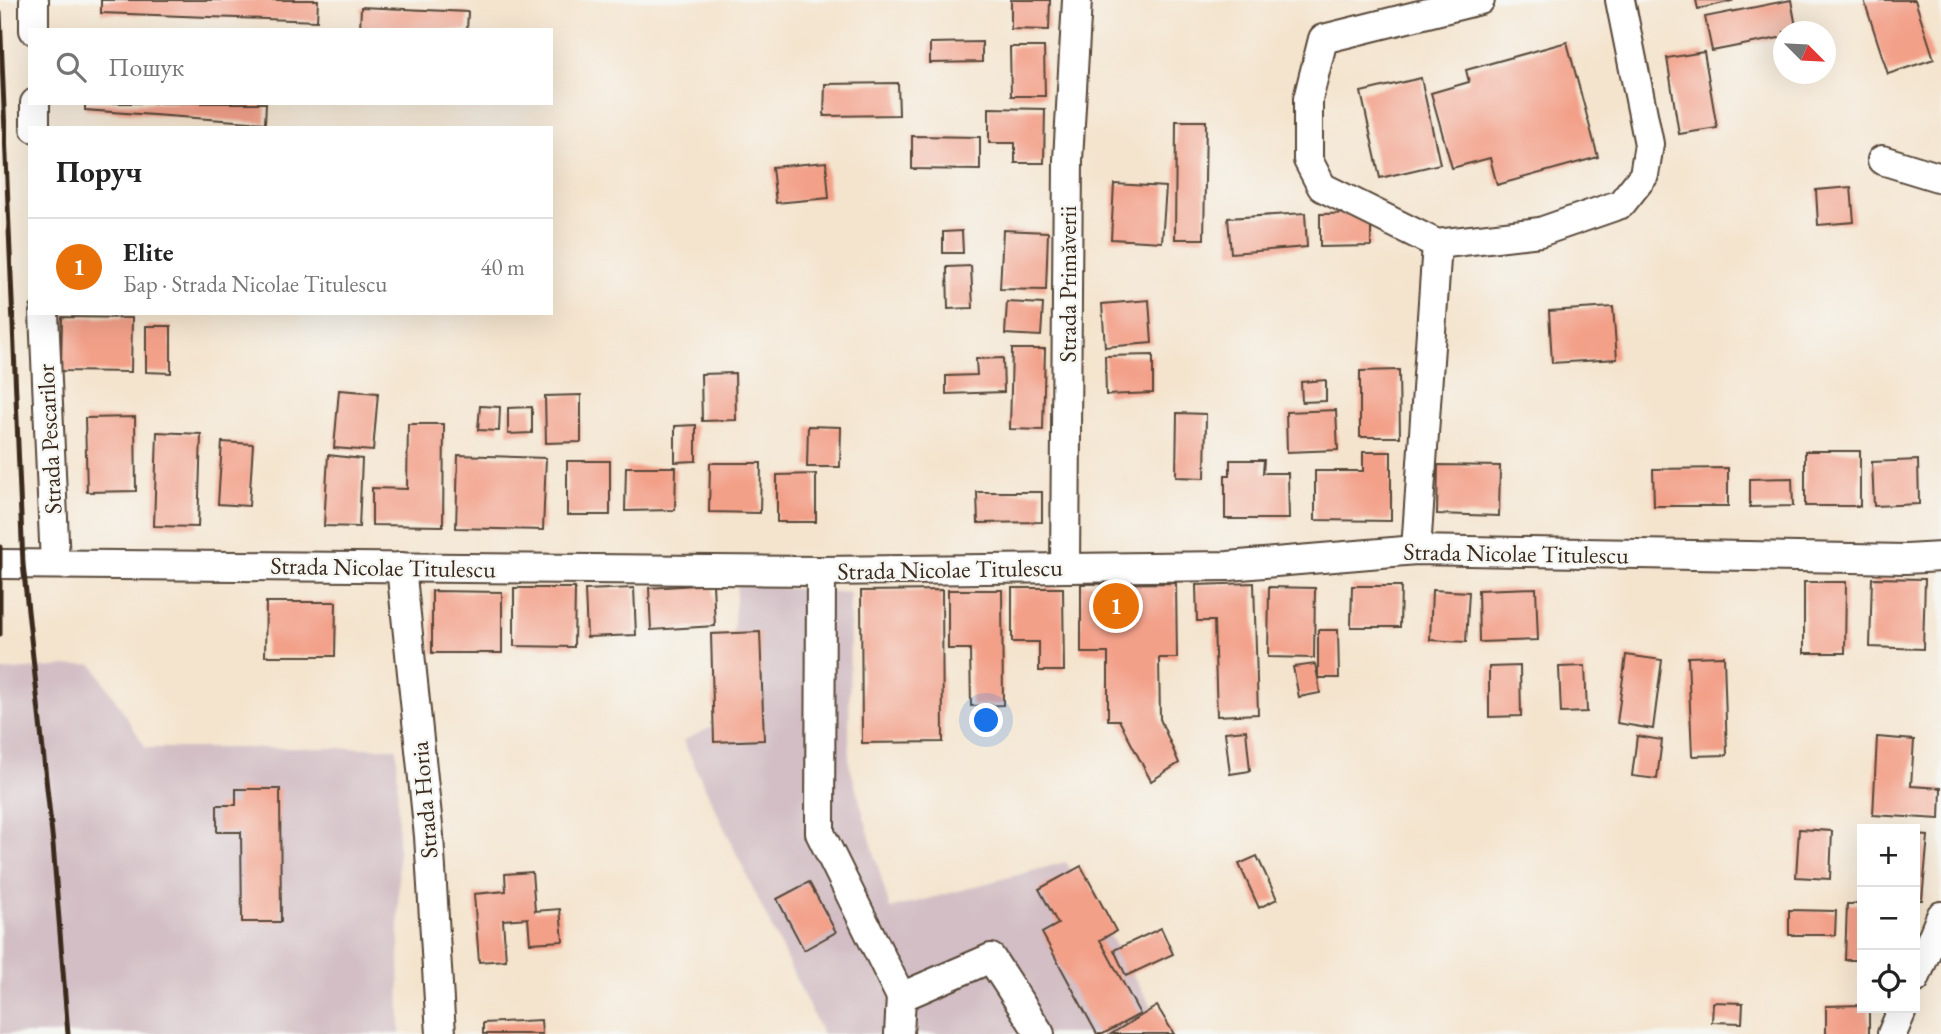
<!DOCTYPE html>
<html lang="uk">
<head>
<meta charset="utf-8">
<style>
	body { margin:0; font-family:"EB Garamond",serif; background:#f2f2f2; color:#222 }
	.controls { position:absolute; right:21px; bottom:21px; display:grid; overflow:hidden; border-radius:0px; box-shadow:0 7px 28px #0002 }
	.controls button { width:63px; height:63px; display:grid; place-items:center; padding:0; border:0; border-bottom:2px solid #e0e0e0; background:#fff; color:#222; font:35px sans-serif }
	.compass { position:absolute; left:1773px; top:21px; width:63px; height:63px; border-radius:50%; background:#fff; box-shadow:0 7px 28px #0002; rotate:114deg }
	.you { position:absolute; left:987px; top:721px; width:24px; height:24px; margin:-18px; border:5px solid #fff; border-radius:50%; background:#1a73e8; box-shadow:0 0 0 10px #1a73e833 }
	.badge { display:grid; place-items:center; width:46px; height:46px; border-radius:50%; background:#1a73e8; color:#fff; font-size:23px; font-weight:700 }
	.pin { position:absolute; translate:-50% -50%; border:4px solid #fff; box-shadow:0 2px 7px #0006 }
	.list { margin:0; padding:0; list-style:none }
	h2 { display:flex; justify-content:space-between; align-items:center; height:91px; margin:0; padding:0 28px; font-size:30px }
	h2 small { font-size:23px; font-weight:400; color:#767676 }
	.list li { display:grid; grid-template-columns:46px 1fr auto; gap:21px; align-items:center; box-sizing:border-box; height:98px; padding:0 28px; border-top:2px solid #e0e0e0 }
	.list b { display:block; font-size:26px; white-space:nowrap }
	.list p { margin:0; font-size:23px; white-space:nowrap; color:#767676 }
	.list em { font-size:23px; font-style:normal; color:#767676 }
	.icon { flex:none; width:38px; height:38px; fill:none; stroke:currentColor; stroke-width:2; stroke-linecap:round; stroke-linejoin:round }
	.map { position:relative; flex:none; width:1941px; height:1034px; overflow:hidden }
	.search { position:absolute; background:#fff; box-shadow:0 7px 28px #0002; left:28px; top:28px; width:525px; height:77px; display:flex; align-items:center; gap:18px; box-sizing:border-box; padding:0 24px; border-radius:0px; color:#767676; font-size:26px }
	.panel { position:absolute; background:#fff; box-shadow:0 7px 28px #0002; left:28px; top:126px; width:525px; height:189px; border-radius:0px }
	.map>svg:first-child { display:block }
	.industrial { fill:#d2bec4 }
	.building { fill:#f3a089 }
	.lines { fill:none; stroke-linecap:round; stroke-linejoin:round }
	.minor-casing { stroke:#574638; stroke-width:32 }
	.minor { stroke:#fff; stroke-width:28 }
	.rail { stroke:#3b2a1e; stroke-width:5 }
	.labels { text-anchor:middle; dominant-baseline:central; stroke-width:5; stroke-linejoin:round; paint-order:stroke }
	.street-label { font-size:24px; fill:#3b2a1e; stroke:#f6f6f2 }
</style>
</head>
<body>
<div class="map">
<svg width="1941" height="1034" viewBox="0 0 1941 1034">
	<rect width="100%" height="100%" fill="#f6f6f2"/>
	<filter id="ink" filterUnits="userSpaceOnUse"><feTurbulence type="fractalNoise" baseFrequency=".0143" numOctaves="2"/><feDisplacementMap in="SourceGraphic" scale="14" xChannelSelector="R" yChannelSelector="G"/><feConvolveMatrix kernelMatrix="1 2 1 2 8 2 1 2 1" color-interpolation-filters="sRGB"/></filter>
	<filter id="wash" filterUnits="userSpaceOnUse"><feTurbulence type="fractalNoise" baseFrequency=".00686" numOctaves="4" result="noise"/><feDisplacementMap in="SourceGraphic" scale="28" xChannelSelector="R" yChannelSelector="G"/><feGaussianBlur stdDeviation="1.57" result="paint"/><feColorMatrix in="noise" values="0 0 0 0 0 0 0 0 0 0 0 0 0 0 0 0 0 1.4 0 .05"/><feComposite in="paint" operator="in"/></filter>
	<g filter="url(#wash)">
		<rect width="100%" height="100%" fill="#f4e4ce"/>
		<g class="industrial">
			<path d="M737,584L850,593L849,763L890,909L1066,862L1168,1034H822L683,741L726,720Z"/>
			<path d="M93,664L146,748H397L400,1034H0V671Z"/>
		</g>
		<g id="blocks">
			<g class="building">
				<path d="M101,0H318L317,21L101,13Z"/>
				<path d="M1011,0H1050L1049,30L1011,29Z"/>
				<path d="M1696,0H1731L1732,1L1698,9Z"/>
				<path d="M1791,0L1797,32H1784V37L1712,51L1705,17Z"/>
				<path d="M1864,0H1915L1934,59L1888,74Z"/>
				<path d="M361,7L468,12L467,30H360Z"/>
				<path d="M982,42V62L930,63V43Z"/>
				<path d="M1567,42L1598,157L1497,185L1490,158L1452,168L1431,93L1469,82L1466,70Z"/>
				<path d="M1010,47H1044L1045,96H1011Z"/>
				<path d="M1704,52L1717,128L1679,134L1667,58Z"/>
				<path d="M1421,78L1440,164L1380,178L1361,92Z"/>
				<path d="M898,83L899,115L824,116L825,84Z"/>
				<path d="M85,103H266L265,123L85,110Z"/>
				<path d="M989,108L1045,109L1044,163H1015V143H989Z"/>
				<path d="M1176,121H1206L1204,239H1175Z"/>
				<path d="M912,136L980,137V170L912,169Z"/>
				<path d="M826,162L829,198L776,203L772,167Z"/>
				<path d="M1114,184L1166,187L1162,242L1111,239Z"/>
				<path d="M1851,187L1854,222L1818,225L1816,190Z"/>
				<path d="M1305,213L1307,247L1231,253L1228,218Z"/>
				<path d="M1371,213V246L1320,247V214Z"/>
				<path d="M1003,230L1048,232L1046,290L1000,289Z"/>
				<path d="M962,231L963,253H943V232Z"/>
				<path d="M971,266L973,308L948,309L947,267Z"/>
				<path d="M1149,300L1152,343L1105,347L1102,304Z"/>
				<path d="M1007,302L1043,304L1041,336L1005,334Z"/>
				<path d="M1613,307L1617,359L1552,363L1549,311Z"/>
				<path d="M62,317L132,318L131,372L61,371Z"/>
				<path d="M146,326H171V373L146,372Z"/>
				<path d="M1012,349H1045L1043,430L1010,429Z"/>
				<path d="M1153,355V393L1106,395L1105,356Z"/>
				<path d="M1003,358L1004,392L946,394V376L977,375L976,359Z"/>
				<path d="M1399,370L1400,437H1360V371Z"/>
				<path d="M735,373L736,420L702,421L701,374Z"/>
				<path d="M1326,380V401L1302,402L1301,382Z"/>
				<path d="M339,390L378,393L373,451L334,448Z"/>
				<path d="M581,395V442L546,443L545,396Z"/>
				<path d="M480,406L500,407L499,431L478,430Z"/>
				<path d="M532,407V433L508,434V408Z"/>
				<path d="M1336,410L1338,450L1287,452L1286,412Z"/>
				<path d="M1177,413L1206,414L1205,478L1176,477Z"/>
				<path d="M135,417L136,491L87,492L85,418Z"/>
				<path d="M408,424H444L443,526L372,525V488L407,489Z"/>
				<path d="M696,425V461L675,462V426Z"/>
				<path d="M808,426L841,427L840,467H807Z"/>
				<path d="M157,432L201,434L198,527L154,526Z"/>
				<path d="M222,442L253,444L249,506L218,504Z"/>
				<rect x="1805" y="451" width="55" height="55"/>
				<path d="M1363,452H1391V521L1315,520V471H1363Z"/>
				<path d="M328,455L362,459L359,527L324,526Z"/>
				<path d="M458,455L546,458L543,530L456,528Z"/>
				<path d="M1230,460H1264L1263,473H1288L1289,519H1225V475H1230Z"/>
				<path d="M1918,460L1919,504L1874,506L1872,462Z"/>
				<rect x="567" y="461" width="43" height="54"/>
				<path d="M710,463H761L760,513L709,512Z"/>
				<path d="M1438,465L1500,466L1499,516L1437,514Z"/>
				<path d="M626,467H676L675,510L625,511Z"/>
				<path d="M1728,468V506H1654L1653,469Z"/>
				<path d="M816,474V522H777V475Z"/>
				<path d="M1792,478L1793,506L1750,507V479Z"/>
				<path d="M977,492H1042V522L978,523Z"/>
				<path d="M1872,578L1925,579L1923,649L1870,647Z"/>
				<path d="M1804,582H1846L1845,653H1804Z"/>
				<path d="M1176,583L1177,658H1159L1160,719L1179,763L1151,781L1119,720H1108V653H1081V584Z"/>
				<path d="M1254,583L1258,714L1217,716L1214,621H1197L1196,585Z"/>
				<path d="M713,584L715,626L651,630L649,588Z"/>
				<path d="M1352,586H1401L1400,627H1351Z"/>
				<path d="M1269,587L1315,588L1314,658L1268,657Z"/>
				<path d="M514,588H575L574,647L514,646Z"/>
				<path d="M634,588L636,635L587,637L585,590Z"/>
				<path d="M1012,588H1063L1064,671H1039V642H1012Z"/>
				<path d="M1536,588L1538,640L1479,642L1478,590Z"/>
				<path d="M942,590L943,742L862,743L861,591Z"/>
				<path d="M948,590H1002L1003,705L971,706L970,649H948Z"/>
				<path d="M1432,590L1469,592L1466,642L1430,640Z"/>
				<path d="M432,591L502,592V653H432Z"/>
				<path d="M266,602H336L335,656H265Z"/>
				<path d="M1318,630H1338L1339,678H1318L1320,693L1299,697L1293,667L1315,664L1318,678Z"/>
				<path d="M760,632L764,740L714,742L711,634Z"/>
				<path d="M1626,655L1662,660L1653,729L1617,723Z"/>
				<path d="M1724,656L1727,755L1692,756L1688,657Z"/>
				<path d="M1520,666L1521,716L1489,717V667Z"/>
				<path d="M1585,666L1587,712L1561,713L1559,667Z"/>
				<path d="M1246,730L1250,771L1230,774L1225,732Z"/>
				<path d="M1637,736L1662,740L1657,779L1632,776Z"/>
				<path d="M1877,737L1914,740L1911,786L1941,788L1940,819L1873,815Z"/>
				<path d="M236,789H280L281,922H242L241,832H217V805H236Z"/>
				<path d="M1799,829L1832,831L1830,879L1796,877Z"/>
				<path d="M1915,835L1928,836L1922,900H1915Z"/>
				<path d="M1257,856L1277,899L1259,908L1239,864Z"/>
				<path d="M1081,866L1116,931L1100,940L1140,1014L1103,1034H1097L1042,933L1058,924L1039,889Z"/>
				<path d="M532,872L535,911L560,909L563,941L530,943L528,918L503,920L506,960L479,962L474,894L506,891L505,874Z"/>
				<path d="M809,882L836,932L804,950L777,899Z"/>
				<path d="M1847,904H1862V960H1845Z"/>
				<path d="M1789,910L1836,911L1835,935H1789Z"/>
				<path d="M1161,928L1173,954L1126,976L1114,950Z"/>
				<path d="M1713,1002L1743,1003L1742,1023L1712,1022Z"/>
				<path d="M1862,1005V1008H1869V1034H1826V1006Z"/>
				<path d="M1157,1006L1174,1034H1111Z"/>
				<path d="M541,1020L542,1034H483V1023Z"/>
			</g>
		</g>
	</g>
	<g filter="url(#ink)">
		<use href="#blocks" fill-opacity="0" stroke="#574638" stroke-width="2"/>
		<g class="lines">
			<g class="minor-casing">
				<g id="minor">
					<path d="M34,0V30"/>
					<path d="M1480,0L1323,39L1308,99V160L1322,187L1437,244L1540,232L1621,204L1644,175L1649,144L1620,0"/>
					<path d="M35,103V128"/>
					<path d="M1882,160L1941,178"/>
					<path d="M44,313L55,564"/>
					<path d="M1416,550L1437,244"/>
					<path d="M0,564L821,571L1228,566L1416,550L1906,559L1941,557"/>
					<path d="M401,567L429,836L441,1034"/>
					<path d="M1065,567L1068,160L1077,0"/>
					<path d="M821,571L820,833L901,997L991,958L1040,1034"/>
					<path d="M1915,979L1941,916"/>
					<path d="M899,1034L901,997"/>
					<path d="M1892,1034L1903,1008"/>
				</g>
			</g>
			<use href="#minor" class="minor"/>
			<g class="rail">
				<path d="M0,13L23,564L53,844L68,1034"/>
				<path d="M0,547V634"/>
			</g>
		</g>
	</g>
	<g class="labels">
		<g class="street-label">
			<text transform="translate(1067 284) rotate(-90)">Strada Primăverii</text>
			<text transform="translate(49 439) rotate(-93)">Strada Pescarilor</text>
			<text transform="translate(1516 553) rotate(1)">Strada Nicolae Titulescu</text>
			<text transform="translate(383 567) rotate(1)">Strada Nicolae Titulescu</text>
			<text transform="translate(950 569) rotate(-1)">Strada Nicolae Titulescu</text>
			<text transform="translate(424 800) rotate(-95)">Strada Horia</text>
		</g>
	</g>
</svg>
<div class="controls">
<button>+</button>
<button>−</button>
<button><svg class="icon" aria-label="locate" viewBox="0 0 24 24"><circle cx="12" cy="12" r="6"/><path d="M12 2v4M12 18v4M2 12h4M18 12h4"/></svg></button>
</div>
<svg class="compass" viewBox="-18 -18 36 36"><path d="M0-13l5 13h-10z" fill="#e53935"/><path d="M0 13l5-13h-10z" fill="#767676"/></svg>
<div class="you"></div>
<div class="pin badge" style="left:1116px;top:606px;background:#e8710a">1</div>
<div class="search"><svg class="icon" aria-label="search" viewBox="0 0 24 24"><circle cx="10" cy="10" r="6"/><path d="M15 15l6 6"/></svg>Пошук</div>
<section class="panel">
<h2>Поруч<small></small></h2>
<ul class="list">
<li><span class="badge" style="background:#e8710a">1</span><div><b>Elite</b><p>Бар · Strada Nicolae Titulescu</p></div><em>40 m</em></li>
</ul>
</section>
</div>
</body>
</html>
